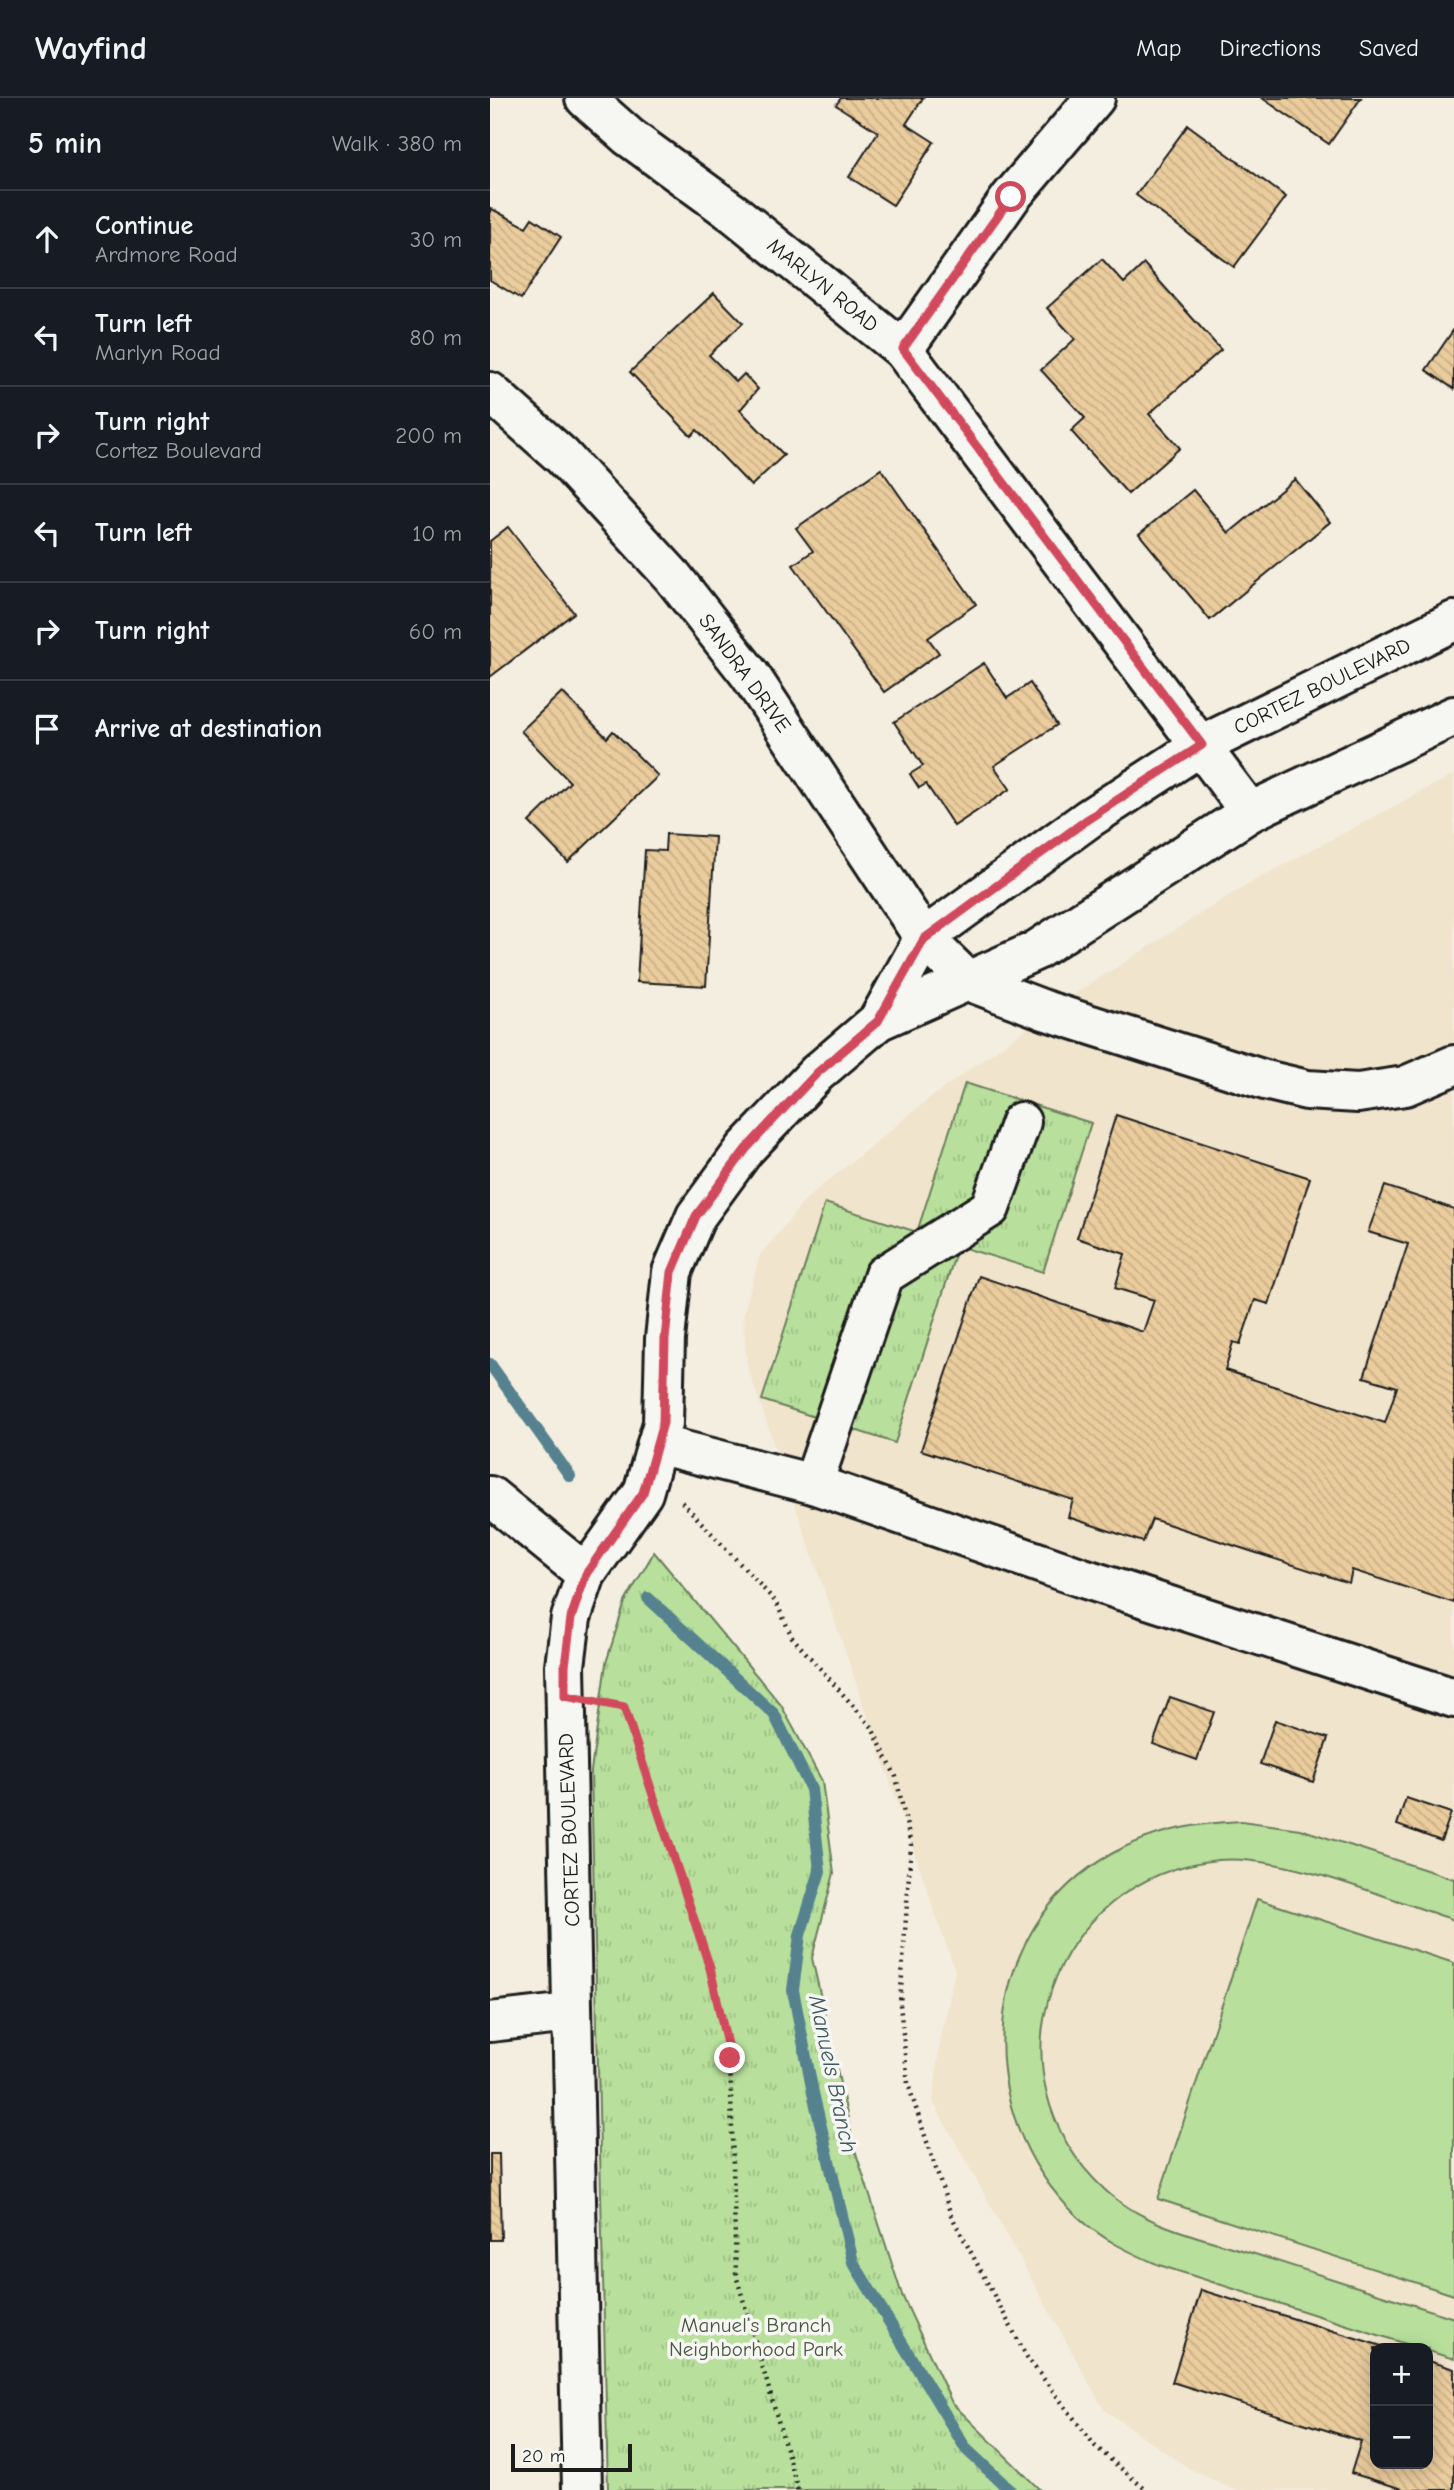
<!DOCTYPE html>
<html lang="en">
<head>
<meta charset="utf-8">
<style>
	body { margin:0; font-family:"Comic Neue",sans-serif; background:#242831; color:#f1f3f6 }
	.controls { position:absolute; right:21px; bottom:21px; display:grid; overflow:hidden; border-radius:14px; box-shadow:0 4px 18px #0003 }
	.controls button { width:63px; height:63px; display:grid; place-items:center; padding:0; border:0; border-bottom:2px solid #363941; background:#171b24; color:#f1f3f6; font:35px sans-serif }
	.scale { position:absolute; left:21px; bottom:18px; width:121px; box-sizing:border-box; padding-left:7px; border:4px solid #1c1c1c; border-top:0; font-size:19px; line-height:24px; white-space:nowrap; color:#1c1c1c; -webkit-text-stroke:5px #f6f6f2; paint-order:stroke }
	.stop { position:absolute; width:21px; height:21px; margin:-16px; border:5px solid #d1495b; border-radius:50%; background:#fff }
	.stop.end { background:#d1495b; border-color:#fff; box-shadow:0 2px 7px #0008 }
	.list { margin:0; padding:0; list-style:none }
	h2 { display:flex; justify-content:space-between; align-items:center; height:91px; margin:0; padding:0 28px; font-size:30px }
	h2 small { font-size:23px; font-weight:400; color:#9ea1a6 }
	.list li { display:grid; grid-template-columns:46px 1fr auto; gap:21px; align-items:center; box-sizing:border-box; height:98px; padding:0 28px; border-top:2px solid #363941 }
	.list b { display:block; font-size:26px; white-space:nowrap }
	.list p { margin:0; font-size:23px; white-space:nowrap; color:#9ea1a6 }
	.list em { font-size:23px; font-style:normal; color:#9ea1a6 }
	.icon { flex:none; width:38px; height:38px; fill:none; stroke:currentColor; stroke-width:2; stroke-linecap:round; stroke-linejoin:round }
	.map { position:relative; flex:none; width:964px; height:2392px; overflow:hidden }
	header { display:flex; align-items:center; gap:42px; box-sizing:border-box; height:98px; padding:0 35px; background:#171b24; border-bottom:2px solid #363941 }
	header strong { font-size:33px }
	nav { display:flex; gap:38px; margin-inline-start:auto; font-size:24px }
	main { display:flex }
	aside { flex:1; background:#171b24 }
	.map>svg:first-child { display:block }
	.built { fill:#f1e4cd; fill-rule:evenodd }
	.grass { fill:url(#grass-tufts); stroke:#6a7e5c; stroke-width:2 }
	.pitch { fill:#b8e09c; stroke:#6a7e5c; stroke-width:2 }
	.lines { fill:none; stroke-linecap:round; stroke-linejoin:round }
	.stream { stroke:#568290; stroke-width:12 }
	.building { fill:url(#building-back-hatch); stroke:#1c1c1c; stroke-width:2 }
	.minor-casing { stroke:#1c1c1c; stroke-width:44 }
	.path { stroke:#1c1c1c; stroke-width:4.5; stroke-dasharray:2 5; stroke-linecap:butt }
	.minor { stroke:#f6f6f2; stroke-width:38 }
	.route { stroke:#d1495b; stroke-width:9 }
	.labels { text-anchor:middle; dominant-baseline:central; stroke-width:7; stroke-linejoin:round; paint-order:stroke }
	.street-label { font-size:21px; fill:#1c1c1c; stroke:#f6f6f2 }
	.park-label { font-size:21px; fill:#4b5742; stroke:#f6f6f2 }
	.water-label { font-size:23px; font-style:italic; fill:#3e5860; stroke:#f6f6f2 }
</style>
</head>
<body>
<header>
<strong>Wayfind</strong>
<nav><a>Map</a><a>Directions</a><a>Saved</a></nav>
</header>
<main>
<aside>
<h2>5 min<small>Walk · 380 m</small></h2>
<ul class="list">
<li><svg class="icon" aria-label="ahead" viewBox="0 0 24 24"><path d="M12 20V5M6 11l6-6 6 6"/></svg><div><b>Continue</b><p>Ardmore Road</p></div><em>30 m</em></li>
<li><svg class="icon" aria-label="left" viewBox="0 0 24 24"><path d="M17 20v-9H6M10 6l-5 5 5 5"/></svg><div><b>Turn left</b><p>Marlyn Road</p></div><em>80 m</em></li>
<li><svg class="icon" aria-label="right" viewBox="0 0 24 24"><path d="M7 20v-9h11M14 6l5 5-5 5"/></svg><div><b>Turn right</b><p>Cortez Boulevard</p></div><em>200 m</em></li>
<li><svg class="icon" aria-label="left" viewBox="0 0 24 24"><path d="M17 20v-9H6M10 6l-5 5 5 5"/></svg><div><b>Turn left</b></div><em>10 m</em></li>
<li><svg class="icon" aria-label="right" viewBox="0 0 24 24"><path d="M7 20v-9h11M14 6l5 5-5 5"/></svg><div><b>Turn right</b></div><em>60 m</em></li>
<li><svg class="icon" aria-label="arrive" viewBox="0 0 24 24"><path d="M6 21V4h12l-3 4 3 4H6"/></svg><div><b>Arrive at destination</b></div></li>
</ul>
</aside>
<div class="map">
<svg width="964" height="2392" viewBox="0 0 964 2392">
	<defs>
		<pattern id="grass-tufts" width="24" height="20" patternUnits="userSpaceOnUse" patternTransform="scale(1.75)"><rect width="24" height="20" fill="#b8e09c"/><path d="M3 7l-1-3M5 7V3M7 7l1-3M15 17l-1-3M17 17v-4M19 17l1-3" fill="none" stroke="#9ec086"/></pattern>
		<pattern id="building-back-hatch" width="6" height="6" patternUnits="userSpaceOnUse" patternTransform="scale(1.75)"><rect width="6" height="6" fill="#eacc9d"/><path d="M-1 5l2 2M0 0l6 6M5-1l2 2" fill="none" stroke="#c8af87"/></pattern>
	</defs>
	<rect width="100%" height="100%" fill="#f4eee1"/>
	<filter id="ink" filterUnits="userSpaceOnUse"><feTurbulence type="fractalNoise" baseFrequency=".0143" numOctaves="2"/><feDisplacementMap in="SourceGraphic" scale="14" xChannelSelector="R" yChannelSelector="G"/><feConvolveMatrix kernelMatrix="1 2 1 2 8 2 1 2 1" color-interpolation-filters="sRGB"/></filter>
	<g filter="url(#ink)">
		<path class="built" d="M964,676V2392H743L700,2371L614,2312L443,2004L449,1949L465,1873L257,1268L253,1217L270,1157L317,1100L441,999L586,895L754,788ZM885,2250H938V2366H885Z"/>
		<g class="grass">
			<path d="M475,985L601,1025L553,1174L468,1148L405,1345L272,1302L335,1105L427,1134Z"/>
			<path d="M164,1454L291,1607L332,1683L344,1775L322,1860L365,2052L412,2197L462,2305L550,2392H118L101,1673L116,1565L135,1504Z"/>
		</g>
		<g class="pitch">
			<path d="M751,1723L810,1731L964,1781V1822C899,1801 793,1756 728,1762C561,1779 490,1977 615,2092C656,2130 719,2141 771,2158C835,2179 900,2199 964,2220V2261L938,2253V2250H929L669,2167C639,2154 611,2141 587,2118C479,2016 486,1830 623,1755C663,1733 705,1725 751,1723Z"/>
			<path d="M767,1801L964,1865V2197L668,2101Z"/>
		</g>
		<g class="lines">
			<g class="stream">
				<path d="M0,1266L80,1378"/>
				<path d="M158,1500L284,1616L321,1691L330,1773L310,1837L303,1892L323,1995L363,2164L476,2351L520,2392"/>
			</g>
		</g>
		<g class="building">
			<path d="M351,0H433L416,26L444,44L403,107L359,79L388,34L346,7Z"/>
			<path d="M772,0H871L839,46Z"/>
			<path d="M698,27L796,99L744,169L646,97Z"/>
			<path d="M0,110L36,129L42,120L71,139L31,201L0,182Z"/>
			<path d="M612,161L634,185L654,166L731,252L659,316L690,350L638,396L581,333L595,320L551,272L585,241L557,210Z"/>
			<path d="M224,195L253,225L219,257L246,284L254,276L268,291L250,312L294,357L261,388L207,332L201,338L140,274Z"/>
			<path d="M964,231V291L936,272Z"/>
			<path d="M391,371L486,506L438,540L449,555L394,594L303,467L323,453L306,430Z"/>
			<path d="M805,381L840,424L720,522L649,436L703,392L739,435Z"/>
			<path d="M18,429L84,515L0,579V443Z"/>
			<path d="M494,565L517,600L540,585L567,627L504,668L520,691L464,728L436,686L429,690L420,676L433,668L404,624Z"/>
			<path d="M72,594L117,640L123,633L168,678L78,764L39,724L80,684L31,633Z"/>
			<path d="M176,736L225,739L216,888L147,884L155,752L175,753Z"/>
			<path d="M626,1017L820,1080L779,1206L765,1202L750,1246L743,1244L735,1272L895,1325L907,1289L874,1279L918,1146L878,1134L895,1088L964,1111V1505L862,1472L859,1485L662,1421L653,1444L578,1419L583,1402L431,1352L489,1178L653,1234L664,1202L625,1190L635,1156L587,1140Z"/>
			<path d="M680,1599L724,1614L707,1662L663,1646Z"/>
			<path d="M785,1622L838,1640L823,1684L770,1666Z"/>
			<path d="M916,1700L961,1715L951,1743L907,1727Z"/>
			<path d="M0,2056H9L11,2142H0Z"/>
			<path d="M711,2192L898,2250H885V2366H938V2263L964,2271V2392H916L861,2375L871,2343L682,2284Z"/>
		</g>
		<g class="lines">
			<g class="minor-casing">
				<g id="minor">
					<path d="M95,0L139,39L246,117L413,252L760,714"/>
					<path d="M413,252L521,99L605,0"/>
					<path d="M0,294L72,358L183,479L260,577L434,840L478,883L557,913L775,982L817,992L868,995L915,988L964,967"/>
					<path d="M388,923L434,840L598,721L712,647L964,523"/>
					<path d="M167,1346L323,1386L593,1480L964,1600"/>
					<path d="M323,1386L394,1177L500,1110L531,1024"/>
					<path d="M0,1398L96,1476"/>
					<path d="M0,1924L80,1915"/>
					<path d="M92,2392L75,1568L81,1520L96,1476L153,1395L173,1325L175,1241L182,1174L206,1118L255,1051L327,975L388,923L545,853L760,714L964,618"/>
				</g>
			</g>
			<g class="path">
				<path d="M192,1404L286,1504L302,1539L381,1628L406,1679L421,1747L410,1906L418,1986L461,2117L537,2259L605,2348L656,2392"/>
				<path d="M114,1605L134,1609L220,1870L240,1960L246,2177L308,2392"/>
			</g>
			<use href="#minor" class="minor"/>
		</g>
	</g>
	<g class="lines" filter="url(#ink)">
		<path class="route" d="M240,1960L220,1870L134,1609L75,1598V1568L81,1520L96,1476L153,1395L173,1325L175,1241L182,1174L206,1118L256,1051L327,975L388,923L434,841L598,721L712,647L413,251L521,99"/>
	</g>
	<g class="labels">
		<g class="street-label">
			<text transform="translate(333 187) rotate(39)">MARLYN ROAD</text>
			<text transform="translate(255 575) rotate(54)">SANDRA DRIVE</text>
			<text transform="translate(832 588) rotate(-26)">CORTEZ BOULEVARD</text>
			<text transform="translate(79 1732) rotate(-92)">CORTEZ BOULEVARD</text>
		</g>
		<g class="park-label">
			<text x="266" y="2227">Manuel’s Branch<tspan x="266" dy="24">Neighborhood Park</tspan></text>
		</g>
		<g class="water-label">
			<text transform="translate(343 1976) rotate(78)">Manuels Branch</text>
		</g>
	</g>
</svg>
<div class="controls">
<button>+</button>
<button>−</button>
</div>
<div class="scale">20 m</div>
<div class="stop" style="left:521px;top:99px"></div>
<div class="stop end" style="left:240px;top:1960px"></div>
</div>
</main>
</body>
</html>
